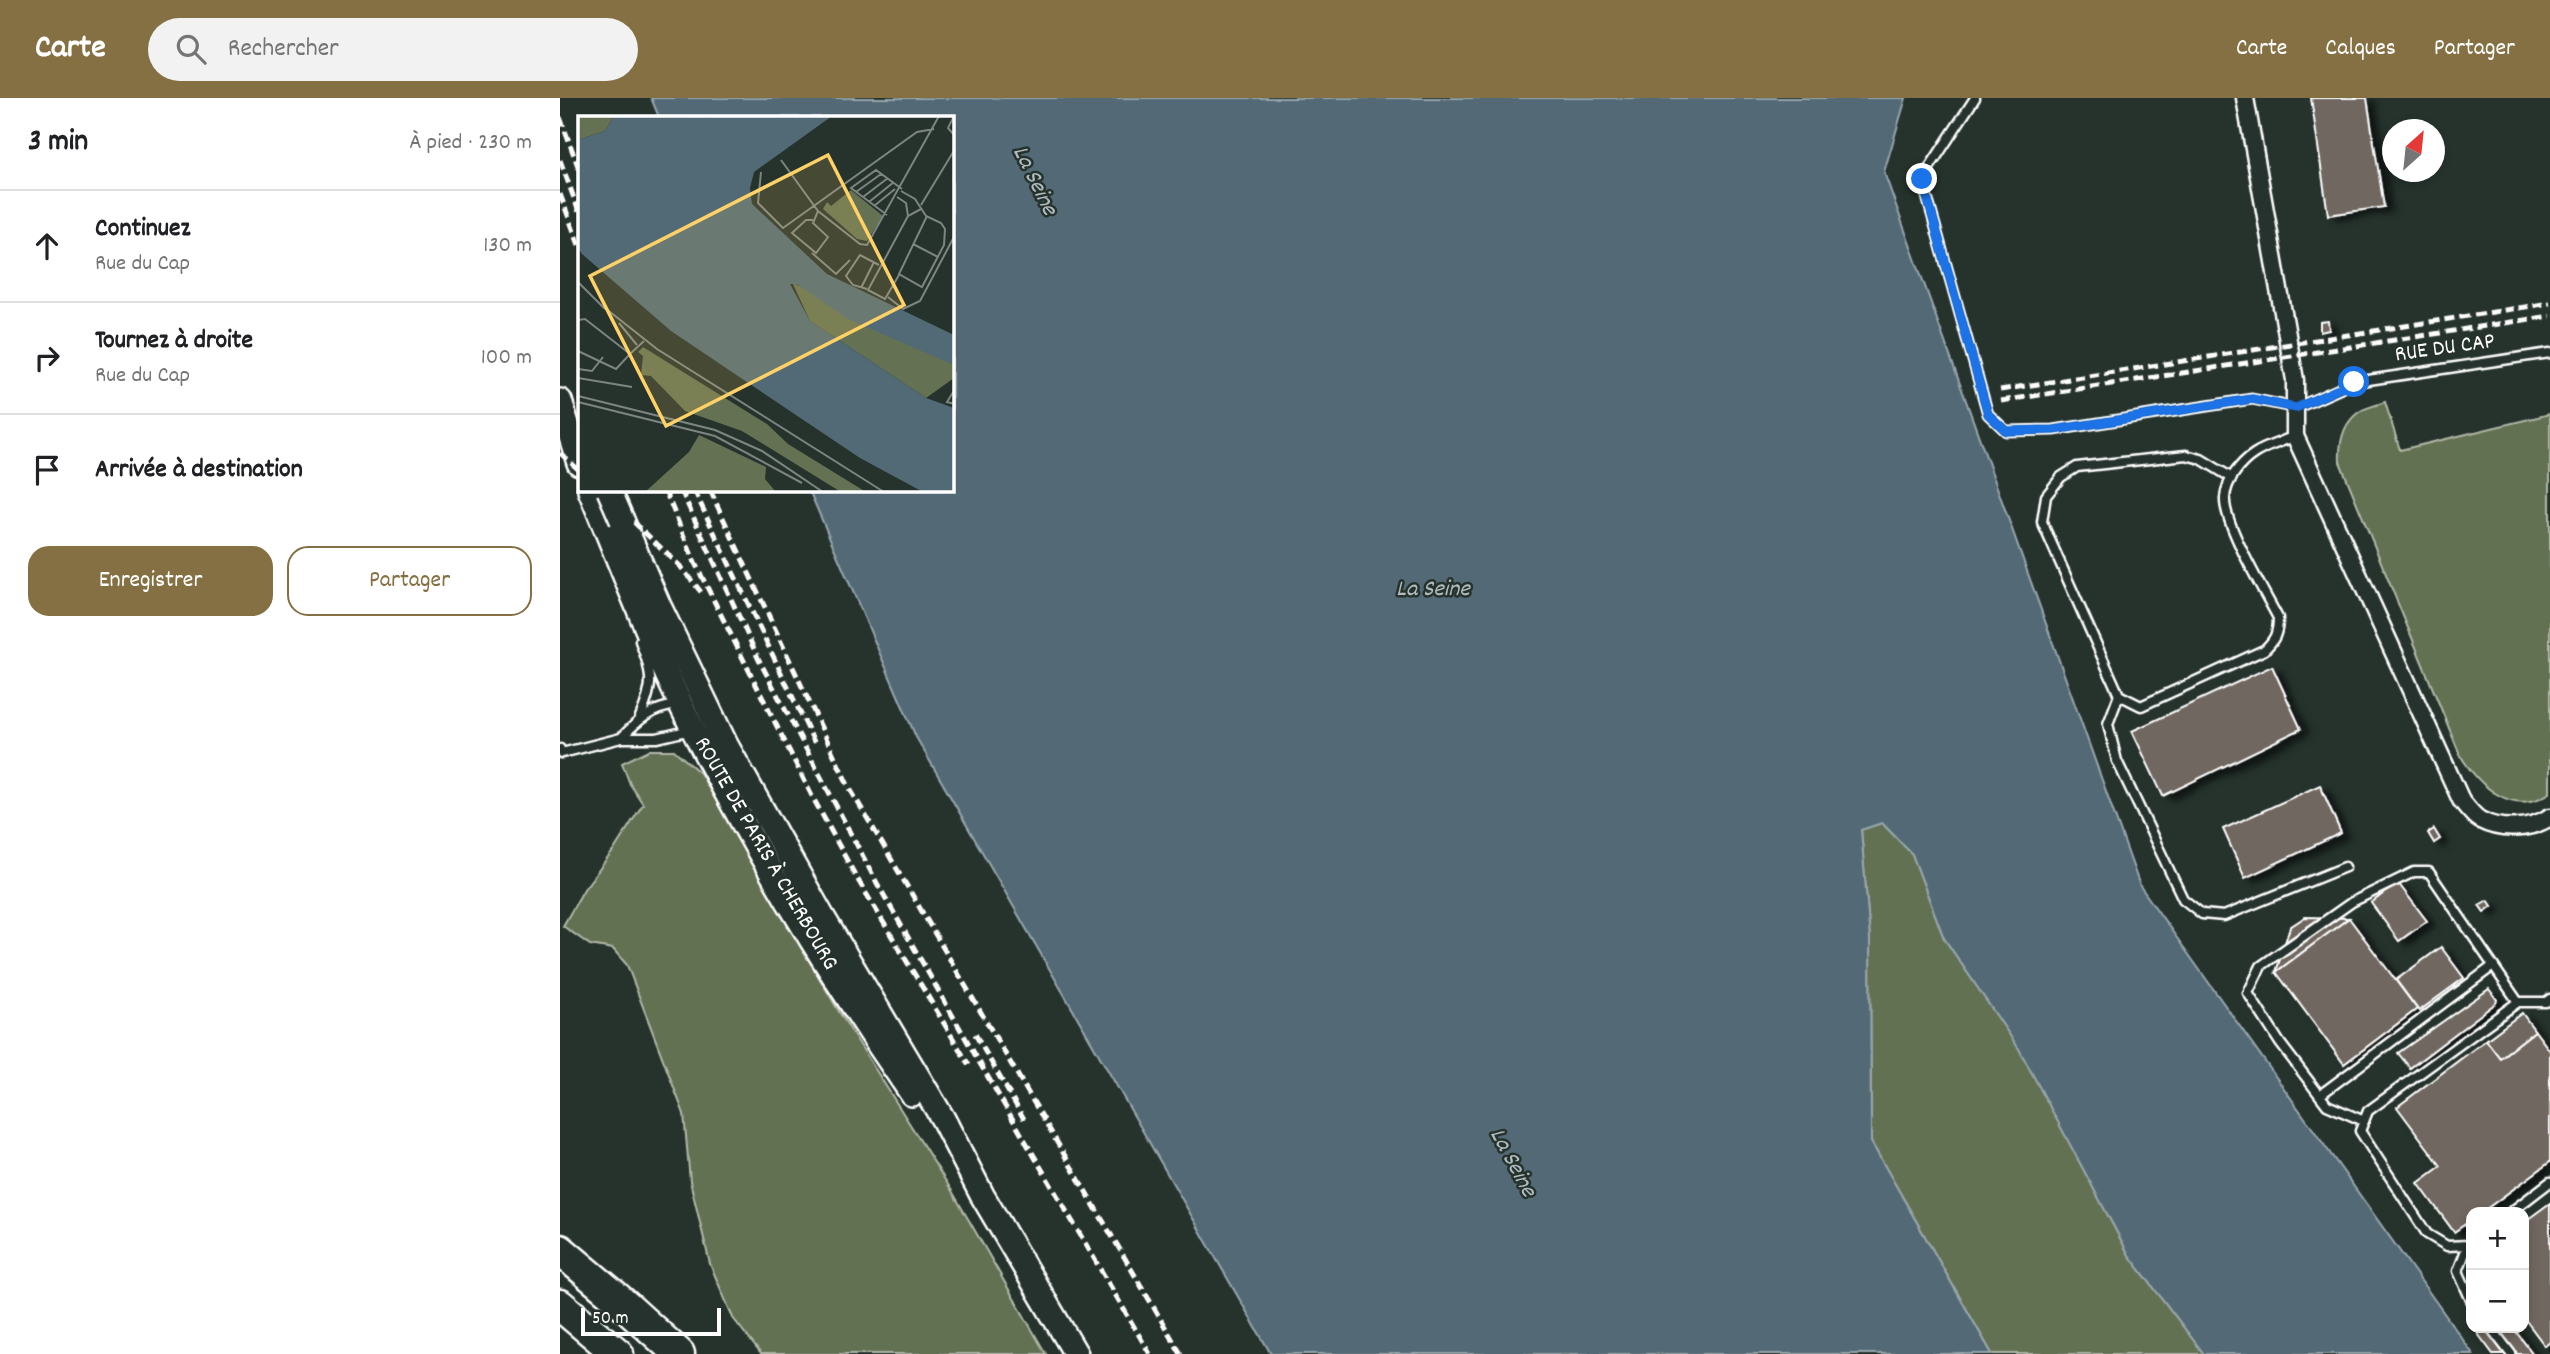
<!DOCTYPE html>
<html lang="fr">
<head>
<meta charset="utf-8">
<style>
	body { margin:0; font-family:Dekko,sans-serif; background:#f2f2f2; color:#202124 }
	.controls { position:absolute; right:21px; bottom:21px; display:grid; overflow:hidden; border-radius:14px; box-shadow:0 4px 10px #0003 }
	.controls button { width:63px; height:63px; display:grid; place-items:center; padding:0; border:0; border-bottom:2px solid #e0e0e0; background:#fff; color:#202124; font:35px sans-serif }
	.compass { position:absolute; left:1822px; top:21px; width:63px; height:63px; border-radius:50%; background:#fff; box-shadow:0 4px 10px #0003; rotate:27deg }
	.scale { position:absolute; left:21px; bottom:18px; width:140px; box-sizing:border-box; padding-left:7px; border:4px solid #fff; border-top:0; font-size:19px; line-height:24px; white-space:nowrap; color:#fff; -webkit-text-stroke:5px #26332d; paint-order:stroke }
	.stop { position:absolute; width:21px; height:21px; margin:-16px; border:5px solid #1a73e8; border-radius:50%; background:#fff }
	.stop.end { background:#1a73e8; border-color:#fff; box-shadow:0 2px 7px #0008 }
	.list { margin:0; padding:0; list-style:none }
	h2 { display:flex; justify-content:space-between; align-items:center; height:91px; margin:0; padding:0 28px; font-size:30px }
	h2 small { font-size:23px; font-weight:400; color:#757577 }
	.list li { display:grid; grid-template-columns:46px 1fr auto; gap:21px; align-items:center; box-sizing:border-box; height:112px; padding:0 28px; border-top:2px solid #e0e0e0 }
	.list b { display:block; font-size:26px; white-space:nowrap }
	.list p { margin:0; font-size:23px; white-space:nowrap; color:#757577 }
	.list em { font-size:23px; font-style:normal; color:#757577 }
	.actions { display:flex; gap:14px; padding:21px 28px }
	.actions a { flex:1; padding:16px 0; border:2px solid #847042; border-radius:21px; text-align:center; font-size:24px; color:#847042 }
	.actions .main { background:#847042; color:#fff }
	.icon { flex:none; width:38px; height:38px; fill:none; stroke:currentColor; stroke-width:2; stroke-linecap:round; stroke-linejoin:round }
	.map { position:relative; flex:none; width:1990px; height:1256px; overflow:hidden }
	header { display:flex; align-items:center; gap:42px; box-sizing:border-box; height:98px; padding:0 35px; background:#847042; color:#fff }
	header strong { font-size:33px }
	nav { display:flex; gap:38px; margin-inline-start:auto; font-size:24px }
	.search { width:490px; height:63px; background:#f2f2f2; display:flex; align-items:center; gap:18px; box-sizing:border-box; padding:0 24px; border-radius:38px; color:#757577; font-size:26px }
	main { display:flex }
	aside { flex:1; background:#fff }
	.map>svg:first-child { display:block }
	.green { fill:#647152; stroke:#b2b8a8; stroke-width:2 }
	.water { fill:#526a76; stroke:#97a6ad; stroke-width:2 }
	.building { fill:#706761; stroke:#fff; stroke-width:2; filter:url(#shadow) }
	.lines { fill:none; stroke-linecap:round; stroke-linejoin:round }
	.service-casing { stroke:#fff; stroke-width:13 }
	.minor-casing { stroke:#fff; stroke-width:21 }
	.secondary-casing { stroke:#fff; stroke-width:28 }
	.motorway-casing { stroke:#fff; stroke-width:35 }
	.service { stroke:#26332d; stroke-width:8 }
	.minor { stroke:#26332d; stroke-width:16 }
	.secondary { stroke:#26332d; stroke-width:23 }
	.motorway { stroke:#26332d; stroke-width:30 }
	.rail { stroke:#fff; stroke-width:5; stroke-dasharray:10 5; stroke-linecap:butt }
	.secondary-bridge-casing { stroke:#fff; stroke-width:28; stroke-linecap:butt }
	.secondary-bridge { stroke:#26332d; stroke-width:23 }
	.route { stroke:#1a73e8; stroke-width:9 }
	.labels { text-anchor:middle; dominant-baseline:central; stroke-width:5; stroke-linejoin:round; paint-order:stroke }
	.street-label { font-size:23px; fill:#fff; stroke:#26332d }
	.water-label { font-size:24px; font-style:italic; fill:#b1bcc1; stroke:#26332d }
	.inset-road { fill:none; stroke:#7d8581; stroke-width:2 }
	.view { fill:#ffd166; fill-opacity:0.15; stroke:#ffd166; stroke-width:3.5 }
	.inset-edge { fill:none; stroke:#fff; stroke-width:3.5 }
</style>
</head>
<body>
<header>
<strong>Carte</strong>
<div class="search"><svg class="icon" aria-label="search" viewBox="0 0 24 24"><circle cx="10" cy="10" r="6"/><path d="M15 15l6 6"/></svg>Rechercher</div>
<nav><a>Carte</a><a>Calques</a><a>Partager</a></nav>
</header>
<main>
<aside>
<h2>3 min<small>À pied · 230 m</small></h2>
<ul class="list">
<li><svg class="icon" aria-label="ahead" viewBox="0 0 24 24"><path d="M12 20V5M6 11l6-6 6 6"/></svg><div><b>Continuez</b><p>Rue du Cap</p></div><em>130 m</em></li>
<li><svg class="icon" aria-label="right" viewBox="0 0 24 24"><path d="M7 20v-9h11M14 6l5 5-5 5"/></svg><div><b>Tournez à droite</b><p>Rue du Cap</p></div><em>100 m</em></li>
<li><svg class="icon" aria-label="arrive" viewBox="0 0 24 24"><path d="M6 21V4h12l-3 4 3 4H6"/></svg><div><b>Arrivée à destination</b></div></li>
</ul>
<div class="actions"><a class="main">Enregistrer</a><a>Partager</a></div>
</aside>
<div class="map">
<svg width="1990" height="1256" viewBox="0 0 1990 1256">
	<defs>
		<filter id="shadow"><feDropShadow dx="8" dy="4.5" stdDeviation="3.5" flood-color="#0009"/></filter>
	</defs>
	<rect width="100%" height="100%" fill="#26332d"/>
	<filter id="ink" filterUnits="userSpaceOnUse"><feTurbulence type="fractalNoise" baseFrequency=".0143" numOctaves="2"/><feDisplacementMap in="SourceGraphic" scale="14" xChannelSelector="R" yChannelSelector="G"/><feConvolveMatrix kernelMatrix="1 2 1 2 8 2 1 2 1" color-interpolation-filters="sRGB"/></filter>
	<g filter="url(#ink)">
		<g class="green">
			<path d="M1825,304L1840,352L1990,316V695C1952,719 1920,689 1900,657L1780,364C1779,345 1782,326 1799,314C1806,309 1818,307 1825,304Z"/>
			<path d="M89,652H114L140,675L278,912L392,1093L486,1256H201L173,1220L150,1166L130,1083L124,1016L67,867L53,851L30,847L3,828L24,791L54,752L83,706L70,686L62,665Z"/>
			<path d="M1322,725L1352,756L1384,840L1459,950L1569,1157L1644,1256H1432L1311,1044L1310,842L1301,731Z"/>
		</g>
		<path class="water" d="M91,0H1346L1324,74L1580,788L1913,1256H1644L1569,1157L1459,951L1384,840L1352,756L1322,725L1301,732L1310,842L1311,1044L1432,1256H711L356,639L249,392H392V19H99Z"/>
		<g class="building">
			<path d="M1751,0H1807L1824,109L1768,117Z"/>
			<path d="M1768,223L1769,232L1760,234V224Z"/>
			<path d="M1712,568L1741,631L1603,698L1572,633Z"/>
			<path d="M1760,687L1781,735L1685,780L1663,731Z"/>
			<path d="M1874,731L1880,741L1874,745L1868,735Z"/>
			<path d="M1838,785L1867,823L1839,843L1811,805Z"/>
			<path d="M1928,802L1932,808L1924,814L1919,807Z"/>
			<path d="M1745,819L1789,820L1716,874L1730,829Z"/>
			<path d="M1789,820L1857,911L1784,966L1716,874Z"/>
			<path d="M1881,849L1904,880L1859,913L1836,882Z"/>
			<path d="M1929,891L1937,902L1936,905L1850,970L1838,955Z"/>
			<path d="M1962,915L1975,933L1940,960L1926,942Z"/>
			<path d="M1975,933L1990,953V1064L1922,1114H1911V1122L1894,1134L1858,1085L1881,1068L1837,1009L1926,942L1940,960Z"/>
			<path d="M1990,1105V1244L1985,1248L1964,1220V1124Z"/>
			<path d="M1926,1230H1953L1973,1256H1933L1918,1236Z"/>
		</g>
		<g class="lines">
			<g class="service-casing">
				<g id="service">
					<path d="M1415,0L1362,81L1428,316L1446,333L1494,332L1692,301L1736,310L1795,284L1990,255"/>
					<path d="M1672,380L1641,361L1626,357L1517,369L1501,379L1486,398L1482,424L1559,597L1581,608L1704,552C1715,542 1718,535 1718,520C1705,495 1663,425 1665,400C1666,383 1680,365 1694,356C1706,348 1722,344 1735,338"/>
					<path d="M80,543C92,577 95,585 80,619"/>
					<path d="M1559,597L1548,626L1557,663L1623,801L1642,816L1664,818L1785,769"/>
					<path d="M61,640C78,622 92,610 117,607"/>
					<path d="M0,651L2,655L61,640H97L131,632"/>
					<path d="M1760,997L1933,868"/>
					<path d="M1804,1023L1767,1007L1720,945L1688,895L1701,868L1792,804L1854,774H1869L1958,904"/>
					<path d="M1951,1114L1990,1084"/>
					<path d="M1911,1145L1908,1147L1887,1148L1867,1136L1800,1033L1808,1013L1958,904H1986L1990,901"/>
					<path d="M1908,1147L1898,1173L1911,1202"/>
					<path d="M1931,1230L1951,1256"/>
				</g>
			</g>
			<g class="minor-casing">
				<path id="minor" d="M1685,0L1735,282V338L1901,702C1906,708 1913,718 1920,722C1941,733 1970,732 1990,719"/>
			</g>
			<g class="secondary-casing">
				<g id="secondary">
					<path d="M0,303L19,365"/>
					<path d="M30,392C63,472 94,554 133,631C197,757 272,880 352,996"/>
					<path d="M62,422L99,508L166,647L262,818L383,1021L422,1097L516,1256"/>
				</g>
			</g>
			<g class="motorway-casing">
				<g id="motorway">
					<path d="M0,1152L57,1200L119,1256"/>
					<path d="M0,1207L58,1256"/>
				</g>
			</g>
			<use href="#service" class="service"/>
			<use href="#minor" class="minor"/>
			<use href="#secondary" class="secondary"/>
			<use href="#motorway" class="motorway"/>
			<g class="rail">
				<path d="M0,19L19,71"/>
				<path d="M0,62L19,114"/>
				<path d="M0,96L19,147"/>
				<path d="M1440,292L1990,205"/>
				<path d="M1441,303L1990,218"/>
				<path d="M0,355L19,372"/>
				<path d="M40,392L120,468L141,494"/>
				<path d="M105,392L135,465L252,698L295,777L409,967"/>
				<path d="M121,392L199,562L317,785L418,962L590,1256"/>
				<path d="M134,392L256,648"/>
				<path d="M150,392L289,689L621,1256"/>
				<path d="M415,936L464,1021"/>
			</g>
			<g class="secondary-bridge-casing">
				<path id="secondary-bridge" d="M49,392L62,422"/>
			</g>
			<use href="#secondary-bridge" class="secondary-bridge"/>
		</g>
	</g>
	<g class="lines" filter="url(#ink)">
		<path class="route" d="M1362,81L1428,316L1446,333L1494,332L1692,301L1736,310L1794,284"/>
	</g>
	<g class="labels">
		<g class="street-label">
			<text transform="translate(1885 251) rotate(-8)">RUE DU CAP</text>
			<text transform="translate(205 756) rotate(60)">ROUTE DE PARIS À CHERBOURG</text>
		</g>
		<g class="water-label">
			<text transform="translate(474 83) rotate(64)">La Seine</text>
			<text x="873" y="492">La Seine</text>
			<text transform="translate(952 1065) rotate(62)">La Seine</text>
		</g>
	</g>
	<g transform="translate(18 18)">
		<rect width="376" height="376" fill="#26332d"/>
		<path d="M0,0H36L27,15L0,24ZM273,74L305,100L289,125L279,123L245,93L249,86L253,90ZM214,166L376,249V262L348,282L232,205ZM65,231L189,308L210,328L288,376H263L164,315L107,295L73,260L63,259L65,240L60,236ZM121,319L188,351L187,363L198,376H67L111,336Z" fill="#647152"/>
		<path d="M36,0H254L176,56L172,72L174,88L249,158L376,219V249L270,203L219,168H212L232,205L348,282L376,292V376H345L282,342L93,215L4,138L0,132V24L27,15Z" fill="#526a76"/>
		<path class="inset-road" d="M376,0L370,12L377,20M203,44L240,95L282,128L289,129L361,0M183,56L180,87L205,112L339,16L356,13M323,75L337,83L348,100L363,107L367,113L366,129L344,171L321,158L349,100M278,76L303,58M285,81L310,62M319,81L328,87L330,100M291,86L316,66M343,89L377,33M296,90L317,73M309,99L273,72L298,54L324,73M235,104H228L214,117L238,137L250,121L235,107L240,95M335,128L360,141M234,137L258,158L272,144M321,159L307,183L290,174L330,100L343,93M0,166L27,193M283,172L296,146M289,173L275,169L268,160L282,139L301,149M310,181L325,193L342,185L377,119M27,192L79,233L306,376M0,204L7,203L52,238L66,225M41,207L59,229M0,235L38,253L52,238M0,253L14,255L25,241M0,262L54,271M377,273L369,286L377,288M0,280L137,314L184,335L245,376M0,286L137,320L224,367"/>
		<path class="view" d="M250,39L326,189L88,310L12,160Z"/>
		<rect width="376" height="376" class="inset-edge"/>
	</g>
</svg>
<div class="controls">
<button>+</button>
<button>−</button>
</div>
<svg class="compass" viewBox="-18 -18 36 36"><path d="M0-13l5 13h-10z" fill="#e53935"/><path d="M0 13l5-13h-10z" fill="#757577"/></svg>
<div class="scale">50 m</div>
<div class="stop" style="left:1794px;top:284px"></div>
<div class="stop end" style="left:1362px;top:81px"></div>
</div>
</main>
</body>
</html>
